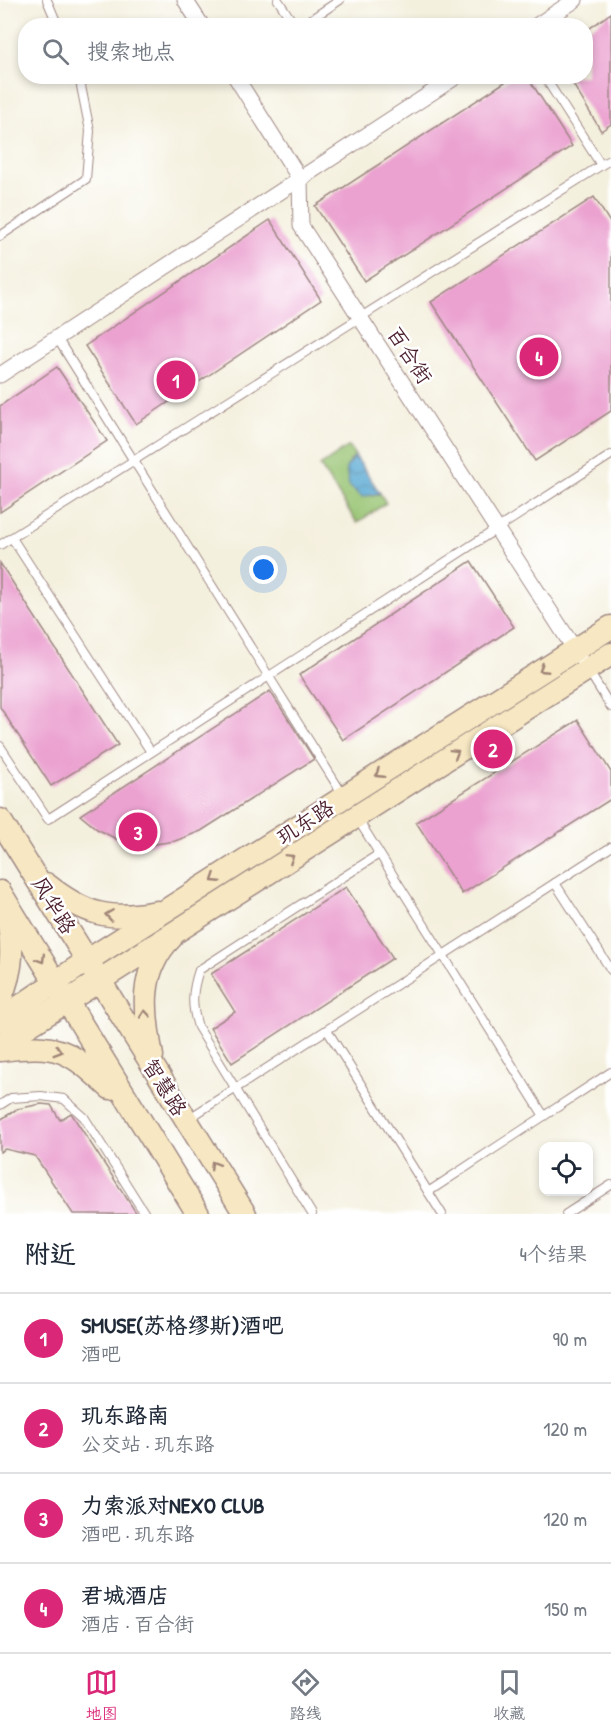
<!DOCTYPE html>
<html lang="zh">
<head>
<meta charset="utf-8">
<style>
	body { margin:0; font-family:"Patrick Hand","LXGW WenKai TC",sans-serif; background:#f2f2f3; color:#1f2937 }
	.controls { position:absolute; right:18px; bottom:18px; display:grid; overflow:hidden; border-radius:12px; box-shadow:0 3px 9px #0003 }
	.controls button { width:54px; height:54px; display:grid; place-items:center; padding:0; border:0; border-bottom:2px solid #e0e1e3; background:#fff; color:#1f2937; font:30px sans-serif }
	.you { position:absolute; left:264px; top:570px; width:21px; height:21px; margin:-15px; border:4px solid #fff; border-radius:50%; background:#1a73e8; box-shadow:0 0 0 9px #1a73e833 }
	.badge { display:grid; place-items:center; width:39px; height:39px; border-radius:50%; background:#db2777; color:#fff; font-size:20px; font-weight:700 }
	.pin { position:absolute; translate:-50% -50%; border:3px solid #fff; box-shadow:0 2px 6px #0006 }
	.list { margin:0; padding:0; list-style:none }
	h2 { display:flex; justify-content:space-between; align-items:center; height:78px; margin:0; padding:0 24px; font-size:26px }
	h2 small { font-size:20px; font-weight:400; color:#747a83 }
	.list li { display:grid; grid-template-columns:39px 1fr auto; gap:18px; align-items:center; box-sizing:border-box; height:90px; padding:0 24px; border-top:2px solid #e0e1e3 }
	.list b { display:block; font-size:22px; white-space:nowrap }
	.list p { margin:0; font-size:20px; white-space:nowrap; color:#747a83 }
	.list em { font-size:20px; font-style:normal; color:#747a83 }
	.icon { flex:none; width:33px; height:33px; fill:none; stroke:currentColor; stroke-width:2; stroke-linecap:round; stroke-linejoin:round }
	.map { position:relative; flex:none; width:611px; height:1214px; overflow:hidden }
	.search { position:absolute; background:#fff; box-shadow:0 3px 9px #0003; left:18px; right:18px; top:18px; height:66px; display:flex; align-items:center; gap:15px; box-sizing:border-box; padding:0 21px; border-radius:24px; color:#747a83; font-size:22px }
	.sheet { height:438px; background:#fff }
	nav { display:flex; justify-content:space-around; align-items:center; box-sizing:border-box; height:84px; border-top:2px solid #e0e1e3; background:#fff; font-size:16px; color:#747a83 }
	nav a { display:grid; justify-items:center; gap:3px }
	nav .on { color:#db2777 }
	.map>svg:first-child { display:block }
	.green { fill:#95c270; stroke:#70704e; stroke-width:1.5 }
	.water { fill:url(#water-waves); stroke:#52647f; stroke-width:1.5 }
	.building { fill:#eba2d0 }
	.lines { fill:none; stroke-linecap:round; stroke-linejoin:round }
	.service-casing { stroke:#9f8884; stroke-width:10 }
	.minor-casing { stroke:#9f8884; stroke-width:17 }
	.secondary-casing { stroke:#9f8884; stroke-width:25 }
	.service { stroke:#fff; stroke-width:8 }
	.minor { stroke:#fff; stroke-width:15 }
	.secondary { stroke:#f7e8c3; stroke-width:22 }
	.oneway { stroke:#a08477 }
	.labels { text-anchor:middle; dominant-baseline:central; stroke-width:5; stroke-linejoin:round; paint-order:stroke }
	.street-label { font-size:21px; fill:#4a1f2b; stroke:#fff }
</style>
</head>
<body>
<div class="map">
<svg width="611" height="1214" viewBox="0 0 611 1214">
	<defs>
		<pattern id="water-waves" width="16" height="10" patternUnits="userSpaceOnUse" patternTransform="scale(1.5)"><rect width="16" height="10" fill="#59a9d3"/><path d="M0 5q4-4 8 0t8 0" fill="none" stroke="#4c89ab"/></pattern>
	</defs>
	<rect width="100%" height="100%" fill="#fff"/>
	<filter id="ink" filterUnits="userSpaceOnUse"><feTurbulence type="fractalNoise" baseFrequency=".0167" numOctaves="2"/><feDisplacementMap in="SourceGraphic" scale="12" xChannelSelector="R" yChannelSelector="G"/><feConvolveMatrix kernelMatrix="1 2 1 2 8 2 1 2 1" color-interpolation-filters="sRGB"/></filter>
	<filter id="wash" filterUnits="userSpaceOnUse"><feTurbulence type="fractalNoise" baseFrequency=".008" numOctaves="4" result="noise"/><feDisplacementMap in="SourceGraphic" scale="24" xChannelSelector="R" yChannelSelector="G"/><feGaussianBlur stdDeviation="1.35" result="paint"/><feColorMatrix in="noise" values="0 0 0 0 0 0 0 0 0 0 0 0 0 0 0 0 0 1.4 0 .05"/><feComposite in="paint" operator="in"/></filter>
	<g filter="url(#wash)">
		<rect width="100%" height="100%" fill="#f4f0de"/>
		<path class="green" d="M349,446L355,456L350,461L372,496L380,493L386,503L357,523L320,466Z"/>
		<path class="water" d="M355,456L380,493L362,497L349,486L346,468Z"/>
		<g id="blocks">
			<g class="building">
				<path d="M611,13V124L601,131L568,76H586V31Z"/>
				<path d="M514,76H527L572,146L364,281L315,206Z"/>
				<path d="M594,197L611,224V411L535,461L431,302Z"/>
				<path d="M270,220L321,300L136,424L85,346Z"/>
				<path d="M57,367L107,441L0,512V406Z"/>
				<path d="M471,561L514,627L343,740L299,675Z"/>
				<path d="M0,563L118,745L51,786L0,707Z"/>
				<path d="M270,691L314,759L201,831L175,841L149,845L122,842L97,829L80,815Z"/>
				<path d="M578,720L611,772V799L462,894L416,822Z"/>
				<path d="M346,887L393,958L232,1063L210,1028L235,1012L211,974Z"/>
				<path d="M41,1104L51,1105L60,1120L71,1113L137,1214H73L35,1156L5,1149L0,1152V1120L17,1109Z"/>
			</g>
		</g>
	</g>
	<g filter="url(#ink)">
		<use href="#blocks" fill-opacity="0" stroke="#9f8884" stroke-width="1.5"/>
		<g class="lines">
			<g class="service-casing">
				<g id="service">
					<path d="M47,0L58,26"/>
					<path d="M278,0L295,26"/>
					<path d="M301,26L340,0"/>
					<path d="M544,76L601,165"/>
					<path d="M0,236L86,179L90,131L79,76"/>
					<path d="M57,338L343,795"/>
					<path d="M12,538L151,752"/>
					<path d="M0,545L611,159"/>
					<path d="M588,670L611,707"/>
					<path d="M0,746L48,819L611,455"/>
					<path d="M357,818L544,1116"/>
					<path d="M555,883L611,970"/>
					<path d="M327,1030L442,1214"/>
					<path d="M0,1105L11,1098L41,1096L64,1099L84,1117L145,1214"/>
					<path d="M188,1119L611,847"/>
					<path d="M428,1192L611,1072"/>
					<path d="M312,1214L198,1027C191,1005 192,991 199,970L379,854"/>
					<path d="M566,1214L611,1185"/>
				</g>
			</g>
			<g class="minor-casing">
				<g id="minor">
					<path d="M185,0L202,26"/>
					<path d="M536,26L575,0"/>
					<path d="M235,76L300,179L301,226L579,656"/>
					<path d="M0,375L457,76"/>
				</g>
			</g>
			<g class="secondary-casing">
				<g id="secondary">
					<path d="M0,820L245,1214"/>
					<path d="M46,884C85,915 109,921 157,912"/>
					<path d="M0,892L198,1214"/>
					<path d="M0,1000C14,966 13,948 7,912"/>
					<path d="M0,1020L88,960L611,627"/>
					<path d="M0,1044L611,654"/>
					<path d="M0,1050C60,1043 67,1049 110,1088"/>
					<path d="M152,1056C144,1014 138,971 171,938"/>
				</g>
			</g>
			<use href="#service" class="service"/>
			<use href="#minor" class="minor"/>
			<use href="#secondary" class="secondary"/>
		</g>
		<defs><path id="oneway-chevron" d="M-2-3.5L2.5 0L-2 3.5" fill="none" stroke-width="1.6" stroke-linecap="round" stroke-linejoin="round" transform="scale(1.5)"/></defs>
		<g class="oneway">
			<use href="#oneway-chevron" transform="translate(543 669) rotate(147)"/>
			<use href="#oneway-chevron" transform="translate(455 753) rotate(-32)"/>
			<use href="#oneway-chevron" transform="translate(379 774) rotate(147)"/>
			<use href="#oneway-chevron" transform="translate(290 858) rotate(-32)"/>
			<use href="#oneway-chevron" transform="translate(215 879) rotate(147)"/>
			<use href="#oneway-chevron" transform="translate(109 915) rotate(-172)"/>
			<use href="#oneway-chevron" transform="translate(41 959) rotate(58)"/>
			<use href="#oneway-chevron" transform="translate(145 1014) rotate(-95)"/>
			<use href="#oneway-chevron" transform="translate(58 1051) rotate(17)"/>
			<use href="#oneway-chevron" transform="translate(214 1165) rotate(-122)"/>
		</g>
	</g>
	<g class="labels">
		<g class="street-label">
			<text transform="translate(410 355) rotate(57)">百合街</text>
			<text transform="translate(305 822) rotate(-33)">玑东路</text>
			<text transform="translate(54 905) rotate(58)">风华路</text>
			<text transform="translate(165 1087) rotate(58)">智慧路</text>
		</g>
	</g>
</svg>
<div class="controls">
<button><svg class="icon" aria-label="locate" viewBox="0 0 24 24"><circle cx="12" cy="12" r="6"/><path d="M12 2v4M12 18v4M2 12h4M18 12h4"/></svg></button>
</div>
<div class="you"></div>
<div class="pin badge" style="left:176px;top:380px">1</div>
<div class="pin badge" style="left:493px;top:749px">2</div>
<div class="pin badge" style="left:138px;top:832px">3</div>
<div class="pin badge" style="left:539px;top:357px">4</div>
<div class="search"><svg class="icon" aria-label="search" viewBox="0 0 24 24"><circle cx="10" cy="10" r="6"/><path d="M15 15l6 6"/></svg>搜索地点</div>
</div>
<section class="sheet">
<h2>附近<small>4个结果</small></h2>
<ul class="list">
<li><span class="badge">1</span><div><b>SMUSE(苏格缪斯)酒吧</b><p>酒吧</p></div><em>90 m</em></li>
<li><span class="badge">2</span><div><b>玑东路南</b><p>公交站 · 玑东路</p></div><em>120 m</em></li>
<li><span class="badge">3</span><div><b>力索派对NEXO CLUB</b><p>酒吧 · 玑东路</p></div><em>120 m</em></li>
<li><span class="badge">4</span><div><b>君城酒店</b><p>酒店 · 百合街</p></div><em>150 m</em></li>
</ul>
</section>
<nav>
<a class="on"><svg class="icon" aria-label="map" viewBox="0 0 24 24"><path d="M3 6l6-2 6 2 6-2v14l-6 2-6-2-6 2zM9 4v14M15 6v14"/></svg>地图</a>
<a><svg class="icon" aria-label="directions" viewBox="0 0 24 24"><path d="M12 3l9 9-9 9-9-9zM9 14v-3h6M13 9l2 2-2 2"/></svg>路线</a>
<a><svg class="icon" aria-label="saved" viewBox="0 0 24 24"><path d="M7 4h10v16l-5-4-5 4z"/></svg>收藏</a>
</nav>
</body>
</html>
